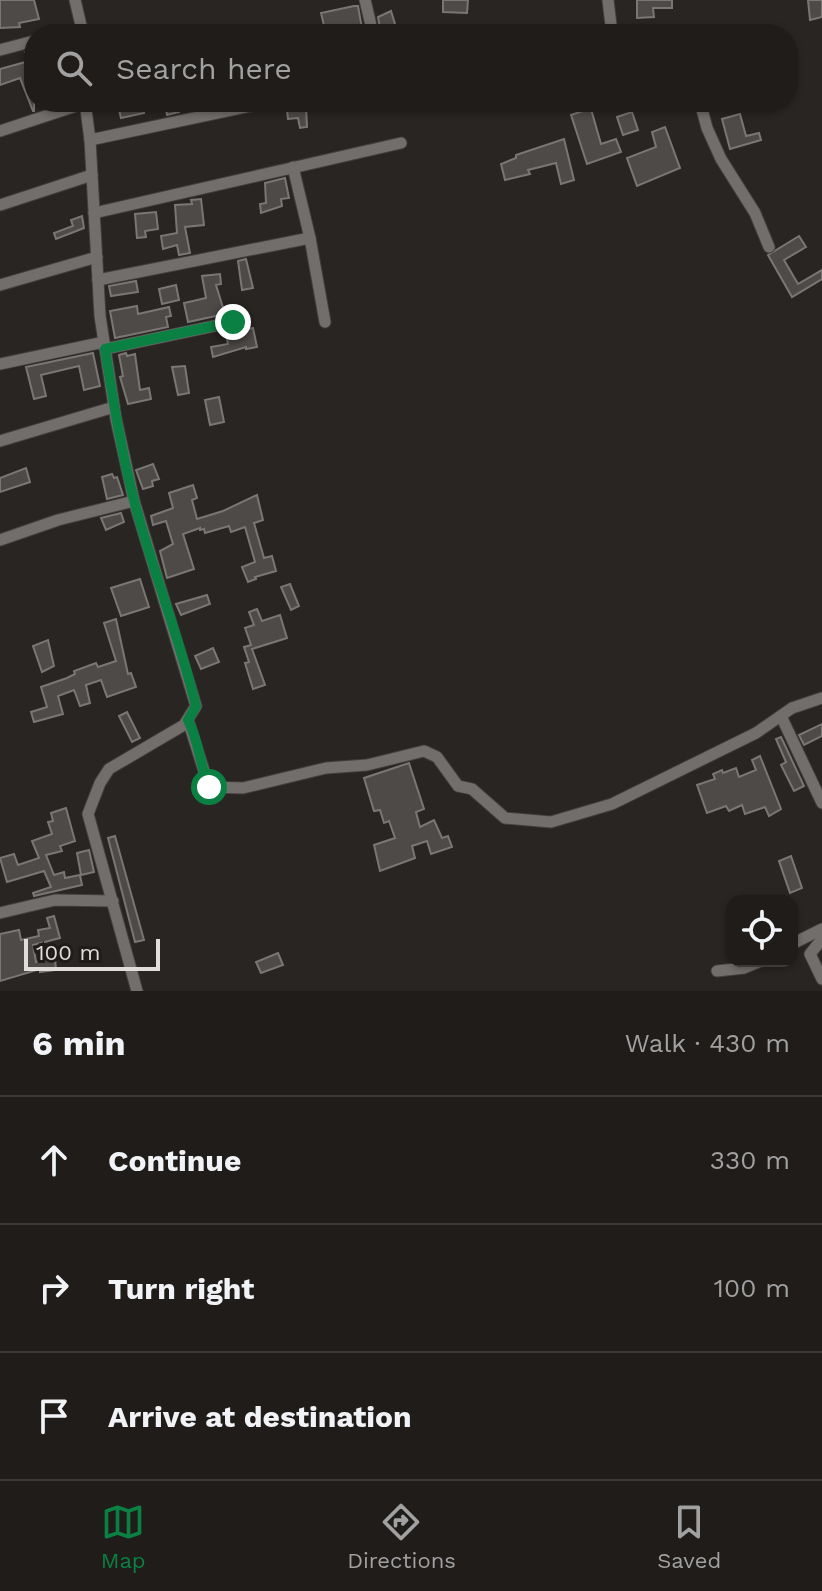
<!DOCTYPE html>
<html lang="en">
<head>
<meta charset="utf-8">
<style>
	body { margin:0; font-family:"Work Sans",sans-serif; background:#2c2927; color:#f1f3f6 }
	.controls { position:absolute; right:24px; bottom:24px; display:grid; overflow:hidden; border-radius:16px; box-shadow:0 2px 6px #0004 }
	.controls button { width:72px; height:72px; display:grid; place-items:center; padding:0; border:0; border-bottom:2px solid #3c3a39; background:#1f1c1a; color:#f1f3f6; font:40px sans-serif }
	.scale { position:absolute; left:24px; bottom:20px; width:136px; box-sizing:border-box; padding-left:8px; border:4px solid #e0dddc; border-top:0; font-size:22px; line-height:28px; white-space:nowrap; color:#e0dddc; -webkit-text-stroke:6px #1f1c1a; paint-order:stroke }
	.stop { position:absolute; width:24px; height:24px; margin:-18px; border:6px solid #0b8043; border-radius:50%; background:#fff }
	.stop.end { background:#0b8043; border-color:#fff; box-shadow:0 2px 8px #0008 }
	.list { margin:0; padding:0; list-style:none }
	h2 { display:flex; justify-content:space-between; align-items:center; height:104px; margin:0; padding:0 32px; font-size:34px }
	h2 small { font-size:26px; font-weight:400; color:#a1a1a2 }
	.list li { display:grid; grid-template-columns:52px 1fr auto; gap:24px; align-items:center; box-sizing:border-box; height:128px; padding:0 32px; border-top:2px solid #3c3a39 }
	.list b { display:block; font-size:30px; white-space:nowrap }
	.list em { font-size:26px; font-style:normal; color:#a1a1a2 }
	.icon { flex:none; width:44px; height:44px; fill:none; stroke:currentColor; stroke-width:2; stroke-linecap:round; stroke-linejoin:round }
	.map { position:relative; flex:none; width:822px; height:991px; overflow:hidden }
	.search { position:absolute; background:#1f1c1a; box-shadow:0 2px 6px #0004; left:24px; right:24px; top:24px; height:88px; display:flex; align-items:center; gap:20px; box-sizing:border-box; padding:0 28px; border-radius:32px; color:#a1a1a2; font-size:30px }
	.sheet { height:488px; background:#1f1c1a }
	nav { display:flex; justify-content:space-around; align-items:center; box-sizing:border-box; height:112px; border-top:2px solid #3c3a39; background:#1f1c1a; font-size:22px; color:#a1a1a2 }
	nav a { display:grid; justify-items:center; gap:4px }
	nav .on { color:#0b8043 }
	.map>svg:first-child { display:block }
	.building { fill:#4e4a48; stroke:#7a7674; stroke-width:2 }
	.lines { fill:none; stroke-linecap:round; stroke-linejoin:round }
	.minor-casing { stroke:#43403f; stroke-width:13 }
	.minor { stroke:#726e6c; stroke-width:11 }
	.route { stroke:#0b8043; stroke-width:10 }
</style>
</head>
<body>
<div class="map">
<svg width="822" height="991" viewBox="0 0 822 991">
	<rect width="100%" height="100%" fill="#292523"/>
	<g class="building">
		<path d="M0,0H34L39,19L19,23L20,27L0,28Z"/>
		<path d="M443,0H468L467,13L443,12Z"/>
		<path d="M637,0H672V8H653L654,17L637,18Z"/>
		<path d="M808,0H822V17L810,20Z"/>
		<path d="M354,6H358L363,34H326L321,13Z"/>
		<path d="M391,11L396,27L401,25L403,34H381L378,17Z"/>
		<path d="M34,50V111H33L20,78L0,85V69L29,61L25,52Z"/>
		<path d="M117,102H142L144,113L121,118Z"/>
		<path d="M158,102H181V105L178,106L179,112L167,115L166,109L160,110Z"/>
		<path d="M582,102H589L601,144L616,139L621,152L587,164L571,115L583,111Z"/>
		<path d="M306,107L307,127L300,128L298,118L288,119L287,110Z"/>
		<path d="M632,112L638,130L623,135L617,117Z"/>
		<path d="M740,114L746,136L759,133L761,140L730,149L722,119Z"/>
		<path d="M665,127L680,168L637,186L627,158L656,147L652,132Z"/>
		<path d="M564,139L574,180L561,184L556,163L528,170L530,174L505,180L501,164L516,158V155Z"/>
		<path d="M285,178L289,198L281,199L282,206L261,213L260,204L266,203L265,183Z"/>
		<path d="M201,199L204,225L185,227L190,253L179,255L177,245L163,249L161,236L177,233L175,205L192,204L191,200Z"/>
		<path d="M156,212L158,229L145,231L146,237L137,238L135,214Z"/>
		<path d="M82,216L84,228L56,239L54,233L73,226L71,220Z"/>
		<path d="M799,236L806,247L784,260L798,284L822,270V279L792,297L768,255Z"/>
		<path d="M246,259L253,288L242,290L238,261Z"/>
		<path d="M220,274L221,284L216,285L225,314L188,322L184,303L206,298L202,276Z"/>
		<path d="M136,281L138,292L111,296L109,286Z"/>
		<path d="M176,285L179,300L162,304L159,289Z"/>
		<path d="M137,306L138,314L169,307L171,316L166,317L168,327L115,338L110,311Z"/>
		<path d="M253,328L257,347L246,349V347L213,357L211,347L228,344L226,334Z"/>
		<path d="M93,353L100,386L84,390L79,366L41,375L46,396L34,399L26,367Z"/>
		<path d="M126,353L127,356L135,354L140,390L149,388L151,399L128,404L120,377L123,376L119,355Z"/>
		<path d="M185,366L189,393L178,395L172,367Z"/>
		<path d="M219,397L224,422L210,425L205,400Z"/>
		<path d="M153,464L159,479L152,481L153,486L143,489L136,470Z"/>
		<path d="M26,468L30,482L0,492V478Z"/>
		<path d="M112,474L114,478L117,477L123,495L107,499L102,477Z"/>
		<path d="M193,485L197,498L192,500L197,519L223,511L257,495L263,520L254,523L264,558L272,556L276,571L255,577L256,579L248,582L242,567L255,562L245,527L231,532L229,526L205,533L204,529L200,530V528L183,534L194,569L167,578L160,551L173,544L166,521L153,525L151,516L173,508L169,493Z"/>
		<path d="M121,513L124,522L106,530L101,518Z"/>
		<path d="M140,579L149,607L121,616L111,588Z"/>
		<path d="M290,584L299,606L291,610L281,587Z"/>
		<path d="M207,595L210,604L181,615L176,604Z"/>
		<path d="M257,609L262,621L280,615L287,638L252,649L265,685L253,689L245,663L249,662L244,647L251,645L245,628L254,625L249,612Z"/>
		<path d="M116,619L128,674L131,673L136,687L107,697L101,680L86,685L90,703L80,706L74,690L58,696L63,714L34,722L31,712L47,707L41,687L67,678L75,674L74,671L96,663L98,667L116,661L104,623Z"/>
		<path d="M48,640L54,666L42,672L33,646Z"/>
		<path d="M213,648L219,662L201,669L195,656Z"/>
		<path d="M127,712L140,738L132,742L119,716Z"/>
		<path d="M822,724V736L804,745L799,735Z"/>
		<path d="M781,737L804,786L794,791L781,765L786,762L776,739Z"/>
		<path d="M760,756L781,809L769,816L765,807L745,814L742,805L729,811L726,806L707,813L697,785L715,779L713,774L722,770L723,773L736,768L739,777L756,770L752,760Z"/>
		<path d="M409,763L424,809L416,812L420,827L434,820L442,838L448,836L452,847L431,854L427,841L412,846L415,858L380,871L374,845L395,838L389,821L384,823L380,810L374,811L364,778Z"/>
		<path d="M66,808L75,841L60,846L62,851L46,855L54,875L64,872L65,878L80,875L82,885L34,896L33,893L51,887L44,871L7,882L0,858L14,854L18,865L39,858L32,841L52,834L48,822L53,821L51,813Z"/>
		<path d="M115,836L144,940L135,942L108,838Z"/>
		<path d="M89,850L94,872L81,875L77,853Z"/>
		<path d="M791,856L802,888L790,893L779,861Z"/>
		<path d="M54,916L60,938L33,945L36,962L55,959L56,970L40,972V969L0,981V934L19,930L21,940L39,936L38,930L50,928L47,918Z"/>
		<path d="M278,953L283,965L261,973L256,962Z"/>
	</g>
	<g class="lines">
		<g class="minor-casing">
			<g id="minor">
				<path d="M75,0L83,34"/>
				<path d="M365,0L373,34"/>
				<path d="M608,0L612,34"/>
				<path d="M61,34L83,28"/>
				<path d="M0,50L34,41"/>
				<path d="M85,102L90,140L100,316L116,419L134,501L196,706L184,725L109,769L100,783L88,814L137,991"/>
				<path d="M700,102L707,128L721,159L755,213L769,247"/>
				<path d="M0,131L85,103"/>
				<path d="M90,140L269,102"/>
				<path d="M293,167L310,238L325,322"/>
				<path d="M0,205L92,175"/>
				<path d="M94,213L401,143"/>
				<path d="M98,280L310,238"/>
				<path d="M0,285L97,257"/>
				<path d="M105,349L233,322"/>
				<path d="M0,364L104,342"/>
				<path d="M0,441L114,407"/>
				<path d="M0,540L58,520L134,501"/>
				<path d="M781,716L822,803"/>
				<path d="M188,720L209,787L243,788L326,768L367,765L424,751L437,757L458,786L472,789L505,818L551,822L612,804L756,733L792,708L822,698"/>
				<path d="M0,913L55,900L113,901"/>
				<path d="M822,939L810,954L822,979"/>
				<path d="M792,944L822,929"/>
				<path d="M717,971L744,968L761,961"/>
			</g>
		</g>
		<use href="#minor" class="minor"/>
	</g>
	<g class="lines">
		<path class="route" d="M209,787C200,765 199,741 188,720L196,706C179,636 152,569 134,500C121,450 113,399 105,349L233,322"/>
	</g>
</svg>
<div class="controls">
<button><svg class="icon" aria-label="locate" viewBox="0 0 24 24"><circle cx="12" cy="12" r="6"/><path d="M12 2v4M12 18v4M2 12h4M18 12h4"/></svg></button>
</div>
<div class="scale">100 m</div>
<div class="stop" style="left:209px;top:787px"></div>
<div class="stop end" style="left:233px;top:322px"></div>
<div class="search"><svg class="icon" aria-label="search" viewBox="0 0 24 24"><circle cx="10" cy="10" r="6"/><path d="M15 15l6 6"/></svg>Search here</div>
</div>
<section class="sheet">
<h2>6 min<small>Walk · 430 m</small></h2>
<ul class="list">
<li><svg class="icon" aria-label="ahead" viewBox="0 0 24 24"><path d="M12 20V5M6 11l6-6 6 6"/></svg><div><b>Continue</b></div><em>330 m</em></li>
<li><svg class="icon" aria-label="right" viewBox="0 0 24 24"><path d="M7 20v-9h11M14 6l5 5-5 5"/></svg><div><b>Turn right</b></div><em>100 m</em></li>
<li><svg class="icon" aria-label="arrive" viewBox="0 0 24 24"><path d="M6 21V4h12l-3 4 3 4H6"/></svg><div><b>Arrive at destination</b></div></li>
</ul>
</section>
<nav>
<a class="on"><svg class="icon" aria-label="map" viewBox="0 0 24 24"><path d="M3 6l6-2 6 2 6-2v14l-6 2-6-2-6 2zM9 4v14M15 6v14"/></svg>Map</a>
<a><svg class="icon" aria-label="directions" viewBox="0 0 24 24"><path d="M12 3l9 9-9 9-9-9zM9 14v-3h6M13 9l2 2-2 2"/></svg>Directions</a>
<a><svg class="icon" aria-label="saved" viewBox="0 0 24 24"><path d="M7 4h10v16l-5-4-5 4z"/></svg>Saved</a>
</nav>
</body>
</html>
